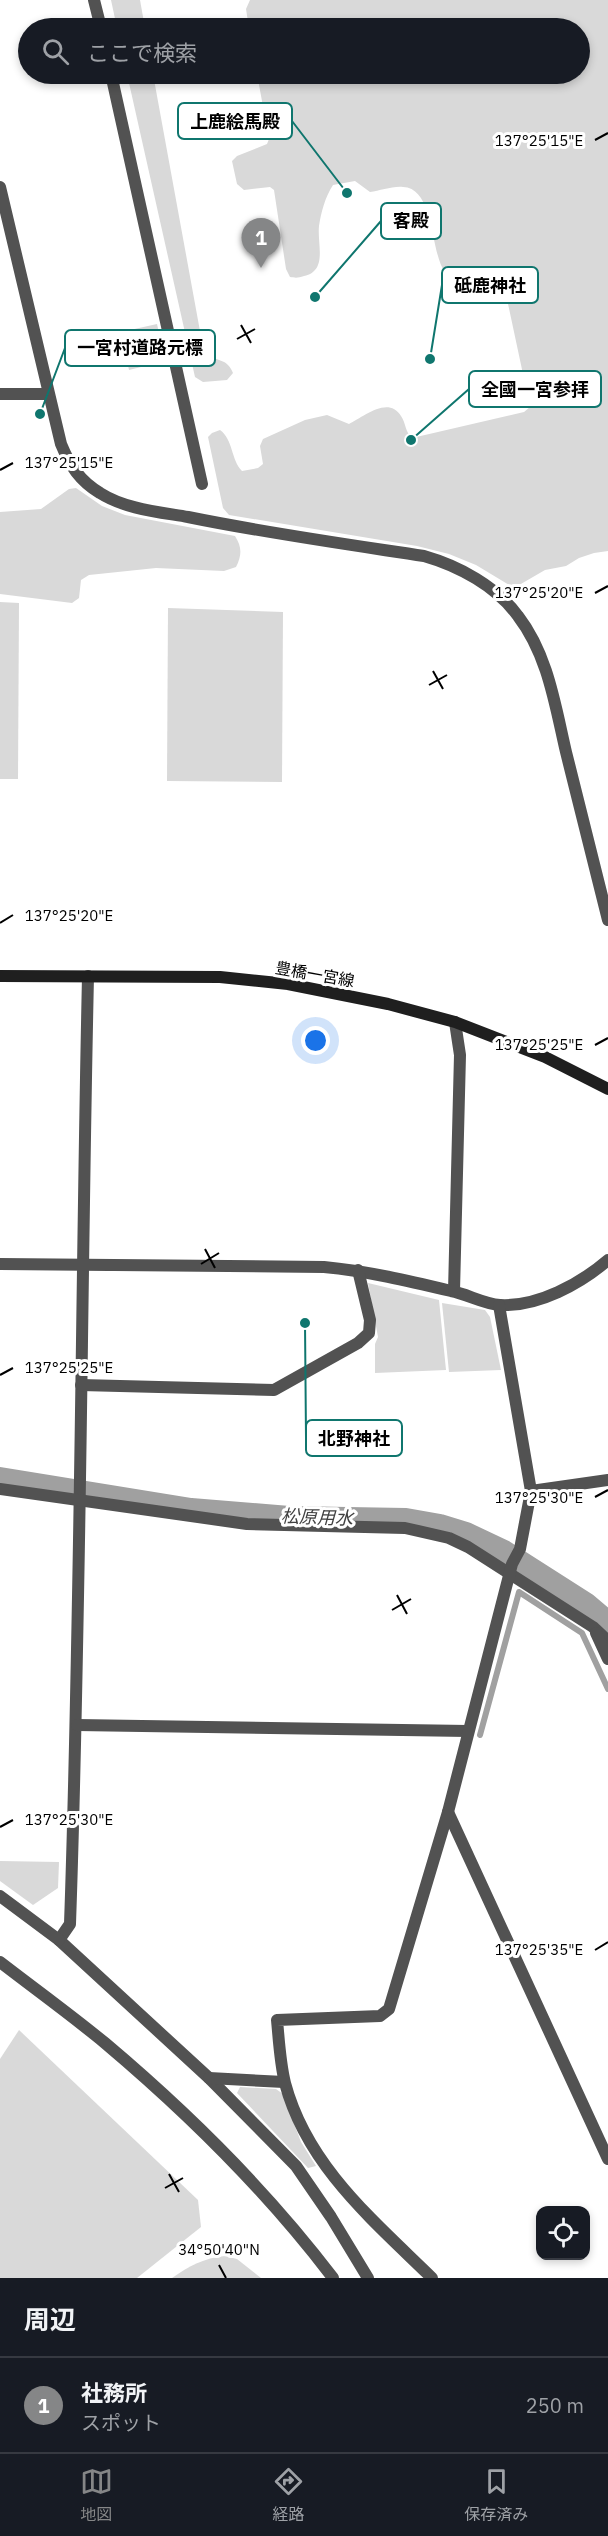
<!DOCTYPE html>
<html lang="ja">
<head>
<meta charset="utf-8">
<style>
	body { margin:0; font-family:"IBM Plex Sans","Noto Sans JP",sans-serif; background:#20242c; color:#f1f3f6 }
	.controls { position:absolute; right:18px; bottom:18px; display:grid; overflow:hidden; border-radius:12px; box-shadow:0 3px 9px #0003 }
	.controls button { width:54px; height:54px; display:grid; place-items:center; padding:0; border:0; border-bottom:2px solid #363941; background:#171b24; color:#f1f3f6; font:30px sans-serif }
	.you { position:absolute; left:316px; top:1041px; width:21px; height:21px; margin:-15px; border:4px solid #fff; border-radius:50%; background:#1a73e8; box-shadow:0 0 0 9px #1a73e833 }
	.badge { display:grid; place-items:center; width:39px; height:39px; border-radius:50%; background:#858687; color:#fff; font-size:20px; font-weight:700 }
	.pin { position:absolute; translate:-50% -50px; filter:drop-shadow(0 2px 3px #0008) }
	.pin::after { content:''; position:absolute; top:32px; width:21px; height:18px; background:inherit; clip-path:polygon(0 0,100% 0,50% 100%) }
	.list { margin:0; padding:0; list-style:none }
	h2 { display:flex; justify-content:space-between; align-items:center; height:78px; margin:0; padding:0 24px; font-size:26px }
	h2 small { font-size:20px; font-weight:400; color:#9ea1a6 }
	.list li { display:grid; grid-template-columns:39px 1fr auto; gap:18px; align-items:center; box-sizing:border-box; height:96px; padding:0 24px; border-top:2px solid #363941 }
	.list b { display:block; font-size:22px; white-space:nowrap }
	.list p { margin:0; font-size:20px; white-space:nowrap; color:#9ea1a6 }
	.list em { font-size:20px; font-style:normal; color:#9ea1a6 }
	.icon { flex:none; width:33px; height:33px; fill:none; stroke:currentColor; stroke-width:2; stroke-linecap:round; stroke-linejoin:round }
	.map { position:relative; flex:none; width:608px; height:2278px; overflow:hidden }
	.search { position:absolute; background:#171b24; box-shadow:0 3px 9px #0003; left:18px; right:18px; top:18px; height:66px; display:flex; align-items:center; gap:15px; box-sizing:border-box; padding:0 21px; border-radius:33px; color:#9ea1a6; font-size:22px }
	.sheet { height:174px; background:#171b24 }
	nav { display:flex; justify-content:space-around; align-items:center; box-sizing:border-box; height:84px; border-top:2px solid #363941; background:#171b24; font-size:16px; color:#9ea1a6 }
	nav a { display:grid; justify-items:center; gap:3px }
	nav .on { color:#858687 }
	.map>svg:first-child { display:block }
	.green { fill:#d9d9d9 }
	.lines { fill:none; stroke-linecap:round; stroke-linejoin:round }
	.stream { stroke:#a0a0a0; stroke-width:6 }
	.canal { stroke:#a0a0a0; stroke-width:22 }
	.minor { stroke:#525252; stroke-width:12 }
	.secondary { stroke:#1f1f1f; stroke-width:12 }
	.ticks { fill:none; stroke:#000; stroke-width:2 }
	.labels { text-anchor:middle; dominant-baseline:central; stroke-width:6; stroke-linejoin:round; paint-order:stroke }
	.street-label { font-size:16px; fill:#000; stroke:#fff }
	.water-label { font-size:18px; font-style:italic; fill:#414141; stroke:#fff }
	.ticks-label { font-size:15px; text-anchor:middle; fill:#000; stroke:#fff; stroke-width:6; stroke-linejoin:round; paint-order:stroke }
	.leader { fill:none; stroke:#0f766e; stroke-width:2 }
	.callout-dot { fill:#0f766e; stroke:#fff; stroke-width:2 }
	.callout { fill:#fff; stroke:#0f766e; stroke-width:2 }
	.callout-label { font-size:18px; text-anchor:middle; font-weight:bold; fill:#000 }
</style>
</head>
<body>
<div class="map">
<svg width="608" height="2278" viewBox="0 0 608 2278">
	<rect width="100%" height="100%" fill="#fff"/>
	<g class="green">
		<path d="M111,0H140L145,28H117Z"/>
		<path d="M250,0H608V551L594,553L579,558L566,566L545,570L514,588L476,565L449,554L417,546L229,515L223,508L208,437L212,433L220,430C233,439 231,460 242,471L258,468L263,464L260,446L263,439L305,420L327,415L349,424C362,418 388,395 401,416C406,423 405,432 412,438L524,412L530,407L501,271L495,268L445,272C430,253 435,188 403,187C392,186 380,191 370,192L355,181L333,185C325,197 321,213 319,226C317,244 328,271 304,276C298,278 296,278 290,277L286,269L274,190L270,187L244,190L237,184L232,161L237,156L267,144L269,139L257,74H580V28H249L246,9Z"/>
		<path d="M127,74H153L204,353C215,362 227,357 233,373L227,380L203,382L195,377Z"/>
		<path d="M157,324L164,355L149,365L129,370L121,332Z"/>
		<path d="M76,488L102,506L125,515L235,536C242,547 242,555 236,567L224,571L156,568L89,575L81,580L79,598L72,603L0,594V512L41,509L69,489Z"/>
		<path d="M0,602L19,603L18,779H0Z"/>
		<path d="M168,608L283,612L282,782L167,781Z"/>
		<path d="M368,1283L439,1300L446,1370L375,1373V1344L378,1337Z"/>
		<path d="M442,1303L485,1310L490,1317L501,1370L449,1372Z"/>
		<path d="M0,1861L59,1862L58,1888L33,1905L0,1881Z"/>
		<path d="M19,2030L198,2200L201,2227L137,2278H0V2059Z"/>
		<path d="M240,2087L276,2089L283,2094L301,2142L316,2166L308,2168L237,2093Z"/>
		<path d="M225,2256L237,2259L261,2278H172C189,2266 204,2258 225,2256Z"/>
	</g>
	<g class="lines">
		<path class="stream" d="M480,1735L519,1592L582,1633L608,1689"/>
		<path class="canal" d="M0,1478L191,1509L289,1517L406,1519L440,1525L466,1533L504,1551L587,1604L608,1622"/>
		<g class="minor">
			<path d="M94,0L101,28"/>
			<path d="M111,74L202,484"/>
			<path d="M0,187L61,444C70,466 80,481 100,493C125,509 159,512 188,517C266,533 345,544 424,556C459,566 496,586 518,616C548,655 555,705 566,752C580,808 594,864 608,920"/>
			<path d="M0,394H48"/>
			<path d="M88,976C81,1292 81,1608 70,1924L59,1940L209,2078L296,2166L331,2217L368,2278"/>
			<path d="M0,1264L324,1267C367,1271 409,1281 451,1291C467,1294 484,1304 500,1305C538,1307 580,1284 608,1260"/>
			<path d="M454,1291L460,1055L455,1022"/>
			<path d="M81,1385L274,1390L358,1343L369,1333L370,1320L358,1270"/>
			<path d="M0,1489L247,1524L405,1528L449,1538L468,1547L593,1627L608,1641"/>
			<path d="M531,1491L608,1480"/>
			<path d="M596,1633L608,1659"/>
			<path d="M77,1725L468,1731"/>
			<path d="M448,1812L608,2159"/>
			<path d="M0,1896L59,1940"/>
			<path d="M0,1962C35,1989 71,2015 105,2043C188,2113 267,2191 333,2278"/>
			<path d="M209,2078L284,2082"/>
			<path d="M432,2278C374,2221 307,2166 285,2083C280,2063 279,2041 277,2020L380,2016L389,2009L448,1812L512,1564L520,1549L531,1491L499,1305"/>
		</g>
		<path class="secondary" d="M0,976L220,977L288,984L388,1004L455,1022L545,1057L608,1089"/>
	</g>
	<path class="ticks" d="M595,140L608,133M241,325L251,343M237,339L255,329M0,470L13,463M595,593L608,586M433,671L443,689M429,685L447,675M0,923L13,915M595,1045L608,1038M205,1249L215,1268M201,1264L219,1253M0,1375L13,1368M595,1497L608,1490M397,1595L407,1614M392,1610L411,1599M0,1827L13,1820M595,1950L608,1942M169,2174L179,2192M165,2188L183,2178M219,2265L226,2278"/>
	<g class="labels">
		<g class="street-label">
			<text transform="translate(315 974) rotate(10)">豊橋一宮線</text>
		</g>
		<g class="water-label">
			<text transform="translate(317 1517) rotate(2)">松原用水</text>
		</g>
	</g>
	<g class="ticks-label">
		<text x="539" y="146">137°25'15"E</text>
		<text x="69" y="468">137°25'15"E</text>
		<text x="539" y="598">137°25'20"E</text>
		<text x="69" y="921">137°25'20"E</text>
		<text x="539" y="1050">137°25'25"E</text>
		<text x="69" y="1373">137°25'25"E</text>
		<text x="539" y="1503">137°25'30"E</text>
		<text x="69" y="1825">137°25'30"E</text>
		<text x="539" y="1955">137°25'35"E</text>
		<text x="219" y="2255">34°50'40"N</text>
	</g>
	<path class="leader" d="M347 193L292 121M315 297L381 221M430 359L442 285M40 414L65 348M411 440L469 389M305 1323L306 1438"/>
	<g class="callout-dot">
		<circle cx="347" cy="193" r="6"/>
		<circle cx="315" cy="297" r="6"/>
		<circle cx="430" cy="359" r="6"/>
		<circle cx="40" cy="414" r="6"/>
		<circle cx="411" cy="440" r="6"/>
		<circle cx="305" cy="1323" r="6"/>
	</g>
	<g class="callout">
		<rect x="178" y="103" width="114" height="36" rx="6"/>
		<rect x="381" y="203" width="60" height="36" rx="6"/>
		<rect x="442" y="267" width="96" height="36" rx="6"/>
		<rect x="65" y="330" width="150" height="36" rx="6"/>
		<rect x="469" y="371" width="132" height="36" rx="6"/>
		<rect x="306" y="1420" width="96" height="36" rx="6"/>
	</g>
	<g class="callout-label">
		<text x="235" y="128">上鹿絵馬殿</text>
		<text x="411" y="227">客殿</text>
		<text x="490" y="292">砥鹿神社</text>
		<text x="140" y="354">一宮村道路元標</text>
		<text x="535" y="396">全國一宮参拝</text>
		<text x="354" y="1445">北野神社</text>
	</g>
</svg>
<div class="controls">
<button><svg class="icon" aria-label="locate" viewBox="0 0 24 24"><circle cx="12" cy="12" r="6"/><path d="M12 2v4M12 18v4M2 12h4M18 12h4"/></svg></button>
</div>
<div class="you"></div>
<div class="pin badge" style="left:261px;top:268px">1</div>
<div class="search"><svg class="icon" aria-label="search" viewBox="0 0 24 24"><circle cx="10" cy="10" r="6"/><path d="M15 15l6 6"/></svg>ここで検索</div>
</div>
<section class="sheet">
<h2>周辺<small></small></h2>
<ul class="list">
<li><span class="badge">1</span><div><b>社務所</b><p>スポット</p></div><em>250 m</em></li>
</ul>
</section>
<nav>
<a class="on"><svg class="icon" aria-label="map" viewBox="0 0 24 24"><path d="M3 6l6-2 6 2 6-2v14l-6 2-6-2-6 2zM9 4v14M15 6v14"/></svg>地図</a>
<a><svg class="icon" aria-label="directions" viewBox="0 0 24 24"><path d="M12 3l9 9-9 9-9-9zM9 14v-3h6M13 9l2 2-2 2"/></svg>経路</a>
<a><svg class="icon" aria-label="saved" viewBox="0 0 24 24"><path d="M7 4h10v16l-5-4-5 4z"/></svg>保存済み</a>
</nav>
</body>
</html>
